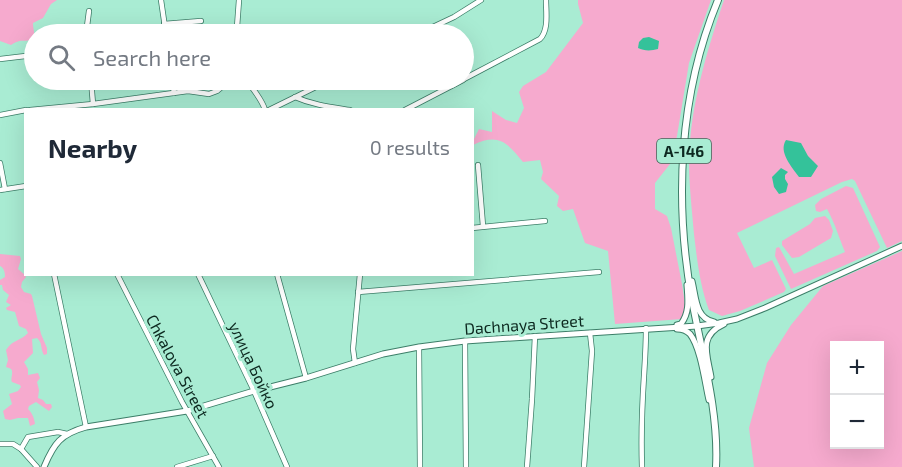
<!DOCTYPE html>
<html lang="en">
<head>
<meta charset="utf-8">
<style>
	body { margin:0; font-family:"Exo 2",sans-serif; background:#f6f6f7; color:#1f2937 }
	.controls { position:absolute; right:18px; bottom:18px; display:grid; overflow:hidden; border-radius:0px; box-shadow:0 6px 24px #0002 }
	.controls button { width:54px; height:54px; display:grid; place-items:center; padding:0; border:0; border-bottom:2px solid #e0e1e3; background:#fff; color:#1f2937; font:30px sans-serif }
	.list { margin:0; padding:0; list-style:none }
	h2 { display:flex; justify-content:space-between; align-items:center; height:78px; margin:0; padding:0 24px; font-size:26px }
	h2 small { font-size:20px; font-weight:400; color:#747a83 }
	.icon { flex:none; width:33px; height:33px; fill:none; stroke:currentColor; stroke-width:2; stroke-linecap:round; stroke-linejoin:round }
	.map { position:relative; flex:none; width:902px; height:467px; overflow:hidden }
	.search { position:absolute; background:#fff; box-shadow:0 6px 24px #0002; left:24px; top:24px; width:450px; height:66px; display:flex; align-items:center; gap:15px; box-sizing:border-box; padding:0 21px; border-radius:33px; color:#747a83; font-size:22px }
	.panel { position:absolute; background:#fff; box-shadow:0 6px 24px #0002; left:24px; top:108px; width:450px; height:168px; border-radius:0px }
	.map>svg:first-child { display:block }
	.green { fill:#f6aace; fill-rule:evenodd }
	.water { fill:#34c29a }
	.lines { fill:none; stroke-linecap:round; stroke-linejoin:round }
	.minor-casing { stroke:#3c7e68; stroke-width:6 }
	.major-casing { stroke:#3c7e68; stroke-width:7 }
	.highway-casing { stroke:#3c7e68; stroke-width:8 }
	.minor { stroke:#fff; stroke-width:4.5 }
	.major { stroke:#fff; stroke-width:5 }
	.highway { stroke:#fff; stroke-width:6 }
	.labels { text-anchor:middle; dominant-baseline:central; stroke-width:6; stroke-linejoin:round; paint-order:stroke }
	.shield { fill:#a9ecd3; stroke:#3c6456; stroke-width:1.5 }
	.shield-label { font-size:15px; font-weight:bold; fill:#0d2920 }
	.street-label { font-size:16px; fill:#0d2920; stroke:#a9ecd3 }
</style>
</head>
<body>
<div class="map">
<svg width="902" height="467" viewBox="0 0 902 467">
	<rect width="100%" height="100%" fill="#a9ecd3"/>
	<g class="green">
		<path d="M0,0H57L51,4L43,18L33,23C33,29 35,33 34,38C25,44 22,37 11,45L0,41Z"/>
		<path d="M578,0H711L689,63L677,136L670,164L655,183V209L667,216L671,228L682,284L686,311L682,319L615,324L608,251L585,243L573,209L563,211L557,206L559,196L541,179L543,172L540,160L523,162C507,142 498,133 473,145V141L479,129L492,132V111L506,120L517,123L524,108L519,92L523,86L546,72L583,23L578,4Z"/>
		<path d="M724,0H902V241L887,248L855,181L852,179L842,182L737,233L754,268L772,260L786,289L784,292L740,311L722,316L709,310C700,286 697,260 694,234C692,210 689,185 689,161C690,106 707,51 724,0Z"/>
		<path d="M846,186L853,188L880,247L877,251L791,289L775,256L776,248L779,247L794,274L845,252C839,238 835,223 827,209L820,212L816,211L815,205L821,199Z"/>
		<path d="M825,216L829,220L833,231L831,238L799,257L792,258L782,245V241L810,224L815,218Z"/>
		<path d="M902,251V467H754L749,428L767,363L791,325L823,286ZM834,346H880V444H834Z"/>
		<path d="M0,254L20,256L21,259L18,269L25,275L26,277L22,282L21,287L24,292L31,294L32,296L41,334L47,348V354L44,355C40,349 43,343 37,338L32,339L33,353L24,362L28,369V375L38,373L40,378L37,382L39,390L38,398L43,400L46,404H51L52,407L49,411L36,402L29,406L28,409C32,413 34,417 35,424L30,426L28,418H18L10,420L5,419L3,411L12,404L9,394L18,391L21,387L20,385L12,382C10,379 14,372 11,369C10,368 8,368 6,367L8,360L6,350C13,339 21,341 28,333L26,329L19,326L15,312L7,310L6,308L11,305L6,302L9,295L3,290L2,285H0V280L5,277C5,272 4,268 0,266Z"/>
	</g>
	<g class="water">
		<path d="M649,37L659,41L658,49C651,51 644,51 638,48L639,42L643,38Z"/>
		<path d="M786,140L801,143L808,156L818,166L811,177H799C792,167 778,152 786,140Z"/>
		<path d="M781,168L788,172L785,175V179L788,184L786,192L779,194L774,187L772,177Z"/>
	</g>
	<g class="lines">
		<g class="minor-casing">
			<g id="minor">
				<path d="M161,0L166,34"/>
				<path d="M164,24L201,21"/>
				<path d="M86,34L89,11"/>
				<path d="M238,34L237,27L239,0"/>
				<path d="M418,34L454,17L481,0"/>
				<path d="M0,59L34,55"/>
				<path d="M464,79L540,39C549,30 546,12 546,0"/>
				<path d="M91,80L93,104"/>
				<path d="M172,80L174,93"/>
				<path d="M245,80C251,85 263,102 265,110"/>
				<path d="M295,97C313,105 331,107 350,110"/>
				<path d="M30,110L93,104L188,91L209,94L217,91L223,86L245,80"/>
				<path d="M269,110L330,80"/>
				<path d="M405,110L463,80"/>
				<path d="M0,115L26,110"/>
				<path d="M0,163L5,189"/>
				<path d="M478,165L483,226"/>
				<path d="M0,190L26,186"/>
				<path d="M472,228L545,221"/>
				<path d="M54,274L86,427"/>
				<path d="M117,274L182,402L219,467"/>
				<path d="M198,274L254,391L287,467"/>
				<path d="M277,274L306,378"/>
				<path d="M358,292L599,272"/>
				<path d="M465,341L466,467"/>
				<path d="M419,347L420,467"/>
				<path d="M355,363L353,349L360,274"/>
				<path d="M0,444H13L21,449L28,437L58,432L67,434"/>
				<path d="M21,449L37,467"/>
				<path d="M177,467L213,456"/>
				<path d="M527,467L532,399L535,336"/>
				<path d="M584,467L592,351L590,333"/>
				<path d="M642,467C641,437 642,406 644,376C645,360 646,345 646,328"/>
			</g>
		</g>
		<g class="major-casing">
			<g id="major">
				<path d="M692,281C696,297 695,318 714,322"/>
				<path d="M677,325L681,324C690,312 688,299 687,285"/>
				<path d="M677,329C682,329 687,331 690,334C701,348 705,383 709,400"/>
				<path d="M711,377C707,354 698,336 724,324"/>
				<path d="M44,467C54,443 61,434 86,427L187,411L254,391L306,378L383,354L419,347L465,341L697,326L719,323L737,319L765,308L902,246"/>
			</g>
		</g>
		<g class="highway-casing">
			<path id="highway" d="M716,467C719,412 702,354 692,300C674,201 679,94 718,0"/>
		</g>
		<use href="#minor" class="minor"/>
		<use href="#major" class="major"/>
		<use href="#highway" class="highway"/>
	</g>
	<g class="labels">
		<rect class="shield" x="657" y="139" width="54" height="24" rx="4.5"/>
		<g class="shield-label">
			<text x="684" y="151">А-146</text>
		</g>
		<g class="street-label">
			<text transform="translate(524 324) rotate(-4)">Dachnaya Street</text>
			<text transform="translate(254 365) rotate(65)">улица Бойко</text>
			<text transform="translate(178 366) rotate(62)">Chkalova Street</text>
		</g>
	</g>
</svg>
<div class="controls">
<button>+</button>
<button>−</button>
</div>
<div class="search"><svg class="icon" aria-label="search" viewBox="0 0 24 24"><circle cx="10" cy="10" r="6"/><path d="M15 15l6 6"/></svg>Search here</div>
<section class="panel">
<h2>Nearby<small>0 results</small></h2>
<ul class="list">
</ul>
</section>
</div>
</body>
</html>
